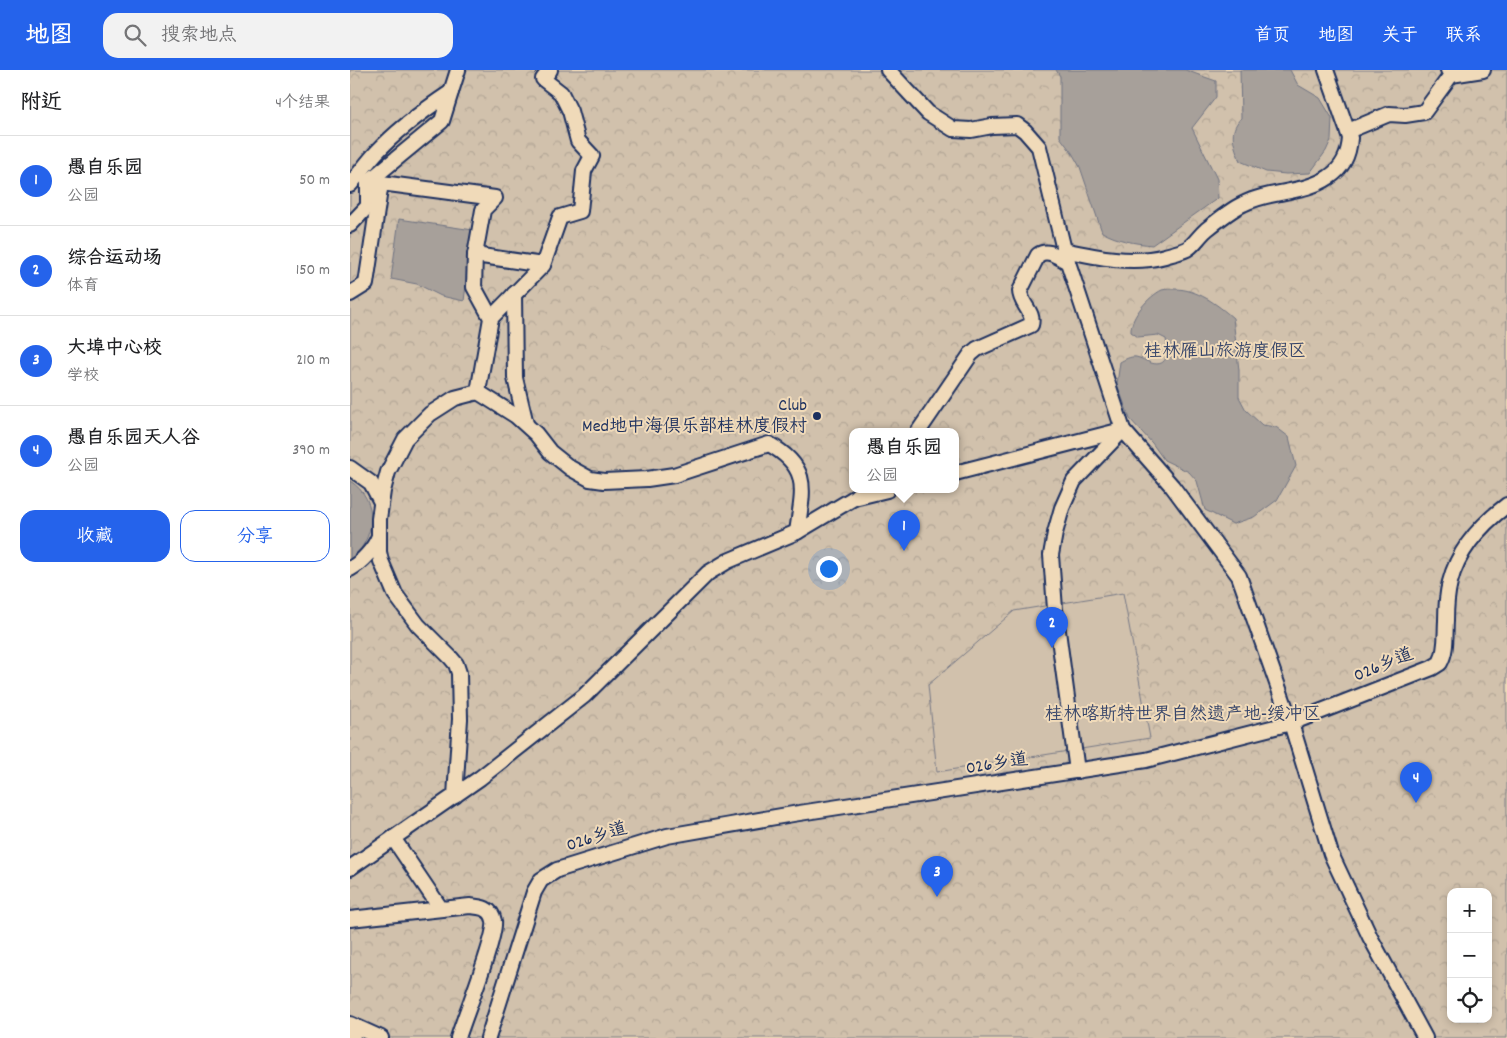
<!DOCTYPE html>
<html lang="zh">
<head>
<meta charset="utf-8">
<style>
	body { margin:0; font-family:Dekko,"LXGW WenKai TC",sans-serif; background:#f2f2f2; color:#202124 }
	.controls { position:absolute; right:15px; bottom:15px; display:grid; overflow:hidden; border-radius:10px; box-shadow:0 2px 8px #0003 }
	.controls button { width:45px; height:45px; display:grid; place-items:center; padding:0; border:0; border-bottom:1px solid #e0e0e0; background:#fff; color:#202124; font:25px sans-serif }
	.you { position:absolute; left:478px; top:498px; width:18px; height:18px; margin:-12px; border:4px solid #fff; border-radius:50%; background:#1a73e8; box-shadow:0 0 0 8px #1a73e833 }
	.badge { display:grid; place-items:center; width:32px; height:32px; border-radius:50%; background:#2563eb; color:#fff; font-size:16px; font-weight:700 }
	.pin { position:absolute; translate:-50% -41px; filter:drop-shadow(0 1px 2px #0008) }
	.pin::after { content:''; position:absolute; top:26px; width:18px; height:15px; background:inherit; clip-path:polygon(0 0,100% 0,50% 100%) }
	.popup { position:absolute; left:499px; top:358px; width:110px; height:65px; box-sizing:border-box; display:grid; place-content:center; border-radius:10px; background:#fff; filter:drop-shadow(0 1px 4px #0005); font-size:16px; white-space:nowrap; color:#757577 }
	.popup b { font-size:19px; color:#202124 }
	.popup::after { content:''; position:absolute; left:50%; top:100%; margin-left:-10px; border:10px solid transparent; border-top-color:#fff }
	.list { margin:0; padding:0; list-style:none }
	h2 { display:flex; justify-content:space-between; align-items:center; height:65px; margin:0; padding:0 20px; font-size:21px }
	h2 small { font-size:16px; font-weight:400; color:#757577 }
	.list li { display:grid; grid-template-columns:32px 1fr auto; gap:15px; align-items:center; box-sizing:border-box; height:90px; padding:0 20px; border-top:1px solid #e0e0e0 }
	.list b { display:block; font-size:19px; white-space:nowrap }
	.list p { margin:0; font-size:16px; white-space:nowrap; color:#757577 }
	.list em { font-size:16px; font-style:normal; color:#757577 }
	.actions { display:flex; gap:10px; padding:15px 20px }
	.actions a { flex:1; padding:11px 0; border:1px solid #2563eb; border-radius:15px; text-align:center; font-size:18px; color:#2563eb }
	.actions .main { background:#2563eb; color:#fff }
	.icon { flex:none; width:28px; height:28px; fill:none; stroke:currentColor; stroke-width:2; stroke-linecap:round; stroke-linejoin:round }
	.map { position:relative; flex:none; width:1157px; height:968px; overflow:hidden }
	header { display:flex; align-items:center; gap:30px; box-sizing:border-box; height:70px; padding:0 25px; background:#2563eb; color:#fff }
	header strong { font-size:24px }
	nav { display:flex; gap:28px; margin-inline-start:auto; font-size:18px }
	.search { width:350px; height:45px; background:#f2f2f2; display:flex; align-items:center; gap:12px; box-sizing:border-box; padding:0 18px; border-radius:15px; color:#757577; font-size:19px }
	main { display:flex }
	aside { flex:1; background:#fff }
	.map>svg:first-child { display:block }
	.park { fill:url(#park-crowns); stroke:#767885; fill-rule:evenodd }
	.garden { fill:#d1c1ac; stroke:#767885 }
	.water { fill:#a7a09a; stroke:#6f7382 }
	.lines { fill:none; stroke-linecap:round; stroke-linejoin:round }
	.minor-casing { stroke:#1b2f5e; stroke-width:18 }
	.minor { stroke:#f0dab9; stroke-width:14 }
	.poi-dot { fill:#1b2f5e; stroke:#f0dab9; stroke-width:2 }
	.labels { text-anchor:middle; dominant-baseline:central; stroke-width:4; stroke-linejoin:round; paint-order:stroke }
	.park-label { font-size:18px; fill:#36456a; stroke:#f0dab9 }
	.poi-label { font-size:18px; fill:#1b2f5e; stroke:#f0dab9; text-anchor:end }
	.street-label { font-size:18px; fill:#1b2f5e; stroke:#f0dab9 }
</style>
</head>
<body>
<header>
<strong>地图</strong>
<div class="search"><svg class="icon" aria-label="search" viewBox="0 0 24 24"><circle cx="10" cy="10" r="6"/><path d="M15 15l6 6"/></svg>搜索地点</div>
<nav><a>首页</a><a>地图</a><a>关于</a><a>联系</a></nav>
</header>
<main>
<aside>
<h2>附近<small>4个结果</small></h2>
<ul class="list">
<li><span class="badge">1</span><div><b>愚自乐园</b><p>公园</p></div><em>50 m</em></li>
<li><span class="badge">2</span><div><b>综合运动场</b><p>体育</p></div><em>150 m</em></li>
<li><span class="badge">3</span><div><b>大埠中心校</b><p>学校</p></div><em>210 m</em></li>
<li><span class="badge">4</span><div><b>愚自乐园天人谷</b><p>公园</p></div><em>390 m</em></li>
</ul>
<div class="actions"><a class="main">收藏</a><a>分享</a></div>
</aside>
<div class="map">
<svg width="1157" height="968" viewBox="0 0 1157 968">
	<defs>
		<pattern id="park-crowns" width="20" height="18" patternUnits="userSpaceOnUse" patternTransform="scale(1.25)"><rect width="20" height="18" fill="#d1c1ac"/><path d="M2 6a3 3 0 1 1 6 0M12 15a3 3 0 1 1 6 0" fill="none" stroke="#b3a696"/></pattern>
	</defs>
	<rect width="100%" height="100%" fill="#f0dab9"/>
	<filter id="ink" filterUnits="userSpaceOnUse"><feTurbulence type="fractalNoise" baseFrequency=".02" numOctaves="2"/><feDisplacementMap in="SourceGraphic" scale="10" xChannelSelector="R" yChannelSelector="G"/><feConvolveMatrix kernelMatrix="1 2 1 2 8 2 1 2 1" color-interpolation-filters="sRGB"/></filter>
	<g filter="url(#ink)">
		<path class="park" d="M0,0H1157V968H0ZM503,362H605V420H503ZM1101,822H1138V949H1101Z"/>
		<path class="garden" d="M773,523L800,668L587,702L578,615L664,541Z"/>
		<g class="water">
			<path d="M706,0H835L866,11V27L842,58L867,109L868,128L802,175C784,173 768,171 752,162L730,97L722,83L710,67V6Z"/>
			<path d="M890,0H940L948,15L970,28L982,48L981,70L976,81L960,103L936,104L916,102L890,91C884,75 878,62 891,48Z"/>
			<path d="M49,149L123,160L114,231L91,226L67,214L41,209Z"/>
			<path d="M825,219C847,219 867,234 883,248L889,300V327L896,340L912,355L926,357L939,367L946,396L927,430L904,447L883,454L855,440L847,411L839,402L814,390L802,373L780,349L767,314L770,292C774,290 780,286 786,287C791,288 796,291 801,293C819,298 818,281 816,269L808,265L788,267L781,262C780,247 799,226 812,220C816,219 821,219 825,219Z"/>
			<path d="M0,411C30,430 26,469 0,490Z"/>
		</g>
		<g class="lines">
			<g class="minor-casing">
				<g id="minor">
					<path d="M538,0L578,43L603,59L621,60L642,56L667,55L675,61L689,77L714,180L773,360L822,416L889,506L941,653L981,784L1020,867L1075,968"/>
					<path d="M1101,5L1133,0"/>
					<path d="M998,61L1039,44L1055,45L1074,42L1101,5L1098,0"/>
					<path d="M0,115C8,105 16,94 25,84C47,60 74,40 101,22L108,0"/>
					<path d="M0,155L18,136V112L92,51L101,22"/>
					<path d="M714,180C746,187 783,195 815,186C822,184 831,182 837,179C844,175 849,166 856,160C867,151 880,140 893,134C920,120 954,124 979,107C993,98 999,84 1000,68L976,0"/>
					<path d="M125,185L193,195L210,147L230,141L234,101L242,86L228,71L220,41L211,23L193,9L200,0"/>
					<path d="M0,224L16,214L31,113L145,128L133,140L125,185L124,217L141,248L128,322L105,328L80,344L55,369L38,402L33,421L29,449V482L31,491L45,524L68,555L101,588L106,594L109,603L110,649L105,726"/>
					<path d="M164,224L165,308L176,354"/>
					<path d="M141,248L193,195"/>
					<path d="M128,322L166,346L186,364L200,382L220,398L240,409L254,411L297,409L324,405L419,374C461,398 453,419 447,462"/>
					<path d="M568,362L621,284L627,279L681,255C685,242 670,234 670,221L688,185C698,178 708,187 718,192"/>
					<path d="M0,398L21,413L31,432"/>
					<path d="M605,403L772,360"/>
					<path d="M504,428L537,420"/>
					<path d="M0,499C12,492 24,479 29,466"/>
					<path d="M727,701L705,539L701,485L705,463L712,438L724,411L773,360"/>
					<path d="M43,768L91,839"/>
					<path d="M0,798L130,708L234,626L358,503L378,491L447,462L504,428L513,420"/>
					<path d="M0,849L120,836C131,837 142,838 144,851C147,866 114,948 108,968"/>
					<path d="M0,954L31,968"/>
					<path d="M0,966L3,968"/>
					<path d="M138,968L184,822L191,810L207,800L317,766L443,744L796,690L941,653L1082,598L1090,593C1097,581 1095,564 1096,551C1096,538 1097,524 1100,512C1108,480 1132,454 1157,435"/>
				</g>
			</g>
			<use href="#minor" class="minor"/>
		</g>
	</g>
	<circle class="poi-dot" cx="467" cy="346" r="5"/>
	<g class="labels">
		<g class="park-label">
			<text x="875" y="282">桂林雁山旅游度假区</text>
			<text x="833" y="645">桂林喀斯特世界自然遗产地-缓冲区</text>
		</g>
		<g class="poi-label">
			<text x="457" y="336">Club<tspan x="457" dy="21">Med地中海俱乐部桂林度假村</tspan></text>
		</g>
		<g class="street-label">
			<text transform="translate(1034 596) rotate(-22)">026乡道</text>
			<text transform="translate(647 695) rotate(-9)">026乡道</text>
			<text transform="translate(247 768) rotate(-17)">026乡道</text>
		</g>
	</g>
</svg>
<div class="controls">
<button>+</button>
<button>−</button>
<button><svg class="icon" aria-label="locate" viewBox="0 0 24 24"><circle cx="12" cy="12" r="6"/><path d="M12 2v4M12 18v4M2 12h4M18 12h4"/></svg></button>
</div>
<div class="you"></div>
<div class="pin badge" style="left:554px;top:481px">1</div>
<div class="popup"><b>愚自乐园</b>公园</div>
<div class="pin badge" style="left:702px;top:578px">2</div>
<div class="pin badge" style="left:587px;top:827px">3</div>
<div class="pin badge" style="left:1066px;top:733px">4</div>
</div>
</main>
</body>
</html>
